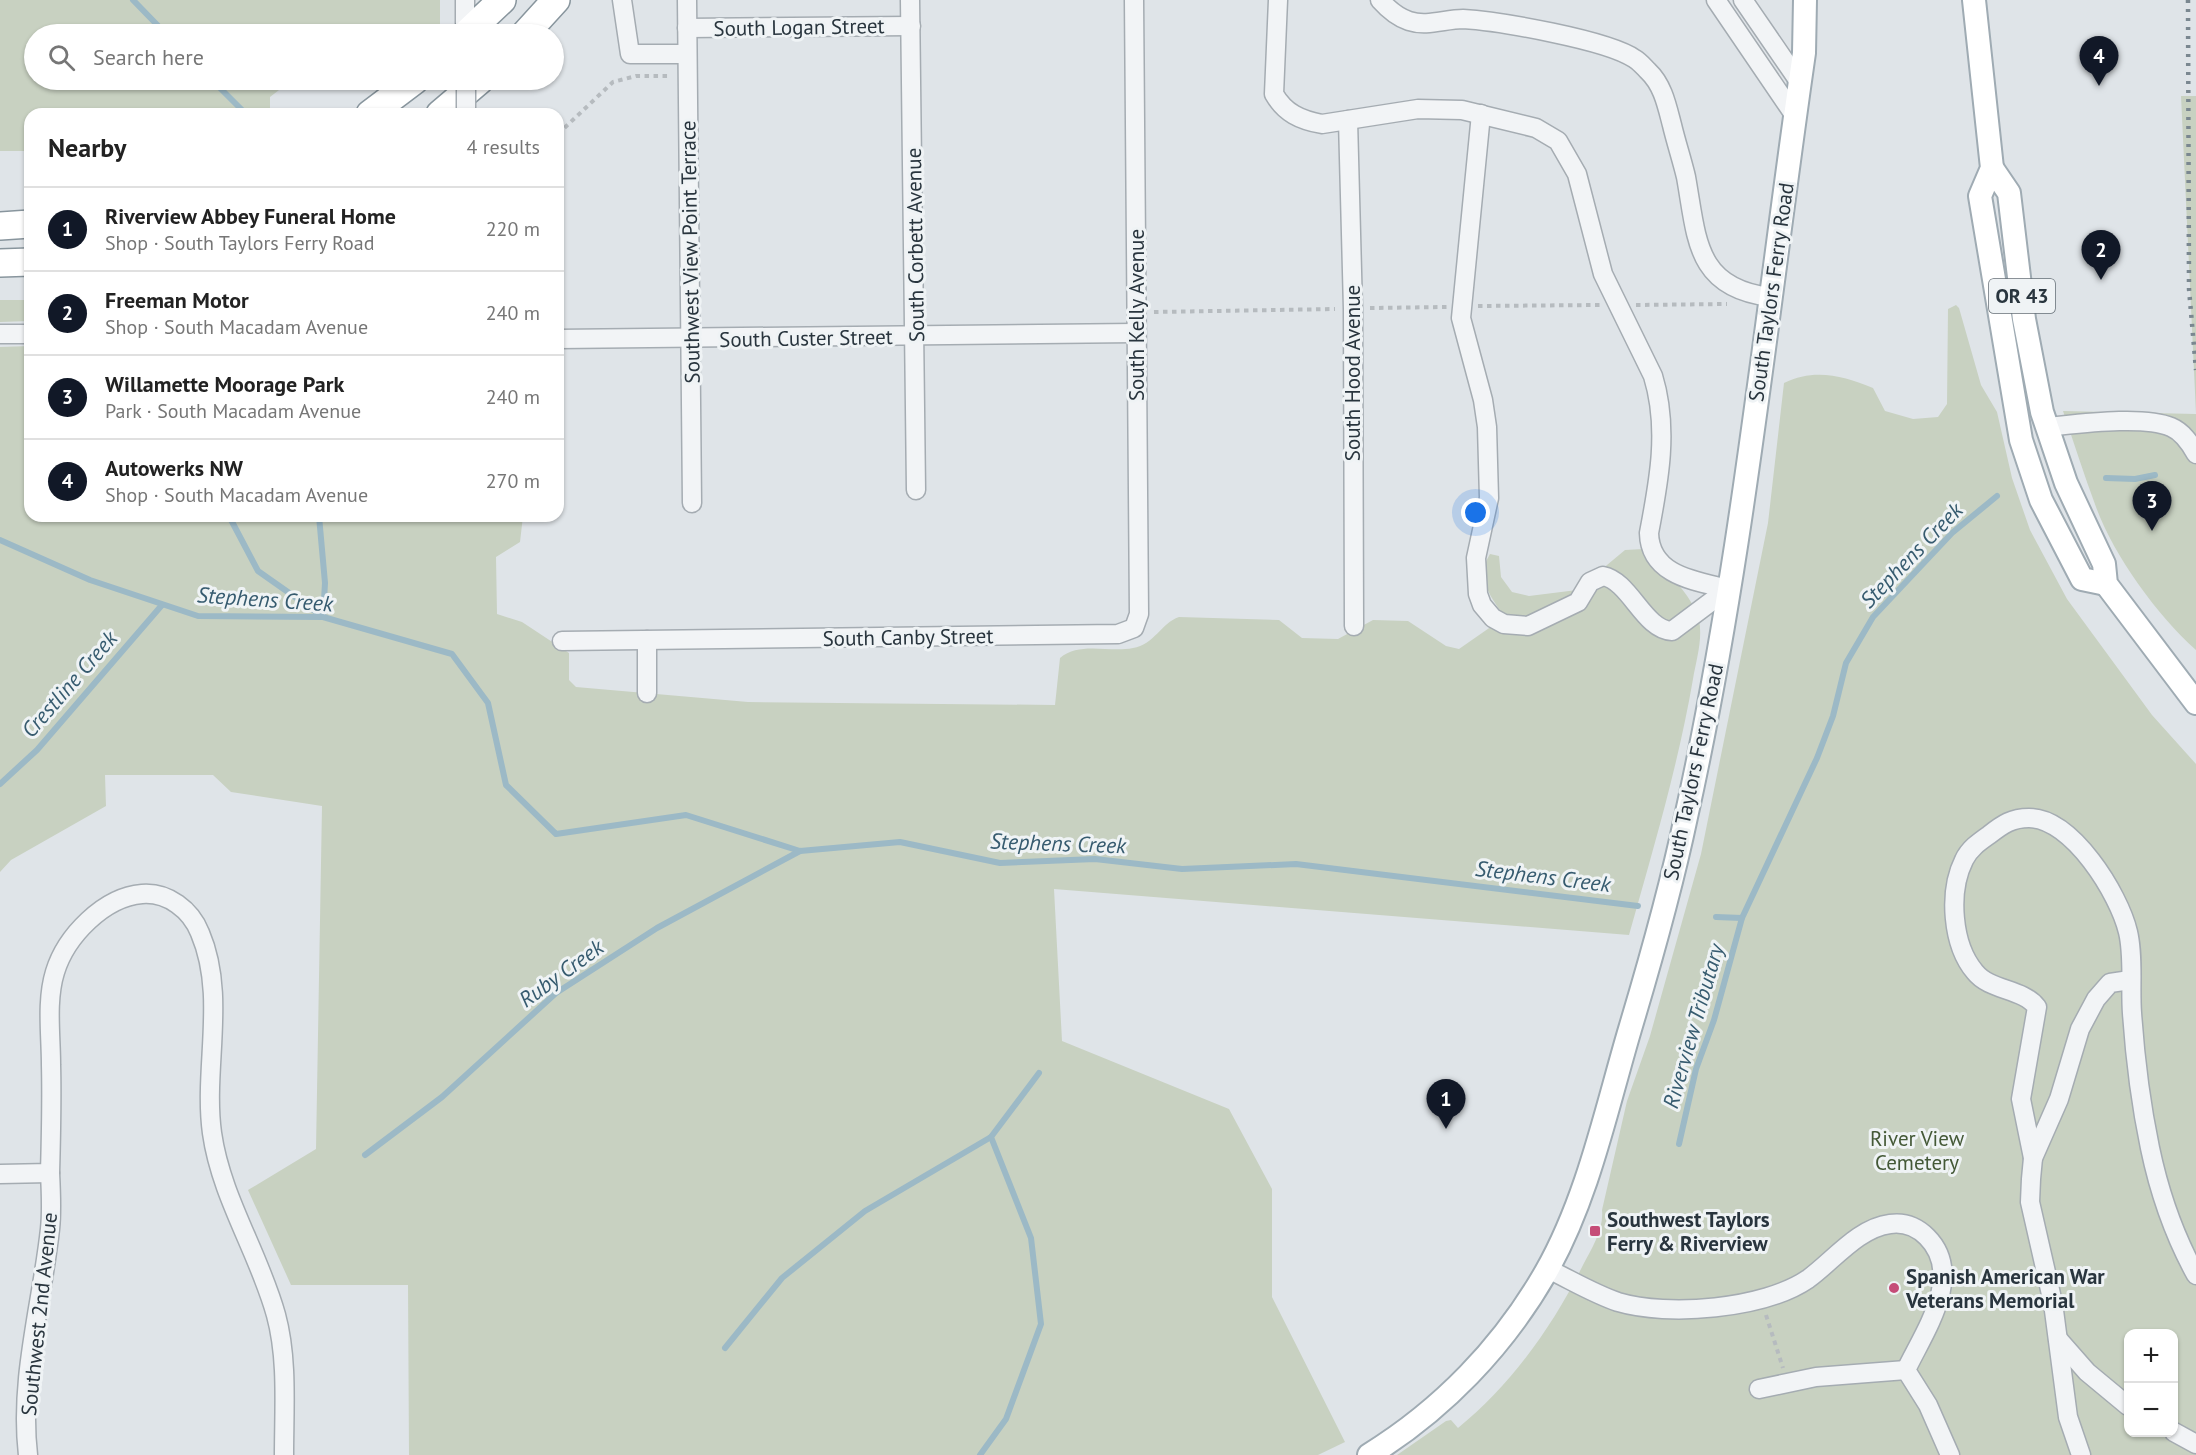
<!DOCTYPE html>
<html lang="en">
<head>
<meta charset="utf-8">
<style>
	body { margin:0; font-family:"PT Sans",sans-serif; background:#f6f6f6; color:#222 }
	.controls { position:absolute; right:18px; bottom:18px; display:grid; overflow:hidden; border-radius:12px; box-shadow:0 2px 4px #0004 }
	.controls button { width:54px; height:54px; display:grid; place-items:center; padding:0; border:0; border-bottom:2px solid #e0e0e0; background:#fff; color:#222; font:30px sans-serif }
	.you { position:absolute; left:1476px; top:513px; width:21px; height:21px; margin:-15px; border:4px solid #fff; border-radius:50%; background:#1a73e8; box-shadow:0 0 0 9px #1a73e833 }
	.badge { display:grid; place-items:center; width:39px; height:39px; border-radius:50%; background:#111827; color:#fff; font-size:20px; font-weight:700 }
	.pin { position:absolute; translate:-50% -50px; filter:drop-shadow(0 2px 3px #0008) }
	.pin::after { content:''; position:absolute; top:32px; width:21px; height:18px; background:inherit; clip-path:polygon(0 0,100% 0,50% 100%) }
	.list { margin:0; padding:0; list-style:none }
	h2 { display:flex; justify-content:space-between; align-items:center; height:78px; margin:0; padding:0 24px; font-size:26px }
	h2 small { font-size:20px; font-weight:400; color:#767676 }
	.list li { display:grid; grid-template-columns:39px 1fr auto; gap:18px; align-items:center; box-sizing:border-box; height:84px; padding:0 24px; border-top:2px solid #e0e0e0 }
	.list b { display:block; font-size:22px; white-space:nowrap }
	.list p { margin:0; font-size:20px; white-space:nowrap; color:#767676 }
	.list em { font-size:20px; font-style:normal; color:#767676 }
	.icon { flex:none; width:33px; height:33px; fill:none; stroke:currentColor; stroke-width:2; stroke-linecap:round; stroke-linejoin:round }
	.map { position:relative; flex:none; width:2196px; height:1455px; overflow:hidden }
	.search { position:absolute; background:#fff; box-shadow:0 2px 4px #0004; left:24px; top:24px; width:540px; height:66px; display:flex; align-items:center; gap:15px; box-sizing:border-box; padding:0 21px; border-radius:33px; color:#767676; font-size:22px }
	.panel { position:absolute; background:#fff; box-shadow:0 2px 4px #0004; left:24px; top:108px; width:540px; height:414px; border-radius:18px }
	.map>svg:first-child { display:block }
	.green { fill:#c8d1c1; fill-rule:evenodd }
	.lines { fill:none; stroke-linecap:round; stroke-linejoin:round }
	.stream { stroke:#9cb9c6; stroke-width:6 }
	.minor-casing { stroke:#a5acb2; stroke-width:21 }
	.major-casing { stroke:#9fabb3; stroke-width:26 }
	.highway-casing { stroke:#88959d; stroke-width:30 }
	.path { stroke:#b6bbbf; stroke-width:4; stroke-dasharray:4.5 4.5; stroke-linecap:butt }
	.minor { stroke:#f2f4f6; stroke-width:18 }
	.major { stroke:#fff; stroke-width:22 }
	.highway { stroke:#fff; stroke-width:27 }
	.rail { stroke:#7a8790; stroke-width:4.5; stroke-dasharray:3 6; stroke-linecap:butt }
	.minor-bridge-casing { stroke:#a5acb2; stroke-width:21; stroke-linecap:butt }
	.minor-bridge { stroke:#f2f4f6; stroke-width:18 }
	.poi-dot { fill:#c54c77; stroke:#eff3f5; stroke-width:2 }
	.labels { text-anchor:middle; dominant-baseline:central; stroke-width:6; stroke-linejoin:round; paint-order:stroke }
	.shield { fill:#eff3f5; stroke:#646e75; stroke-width:1.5 }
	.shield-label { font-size:20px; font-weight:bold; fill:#29353e }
	.street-label { font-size:21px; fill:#29353e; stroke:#eff3f5 }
	.park-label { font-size:21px; fill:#445937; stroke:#eff3f5 }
	.poi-label { font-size:21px; font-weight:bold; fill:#29353e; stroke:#eff3f5; text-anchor:start }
	.water-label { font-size:22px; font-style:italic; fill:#365b6f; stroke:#eff3f5 }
</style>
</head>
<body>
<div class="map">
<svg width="2196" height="1455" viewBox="0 0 2196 1455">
	<rect width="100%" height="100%" fill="#dfe4e8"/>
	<g class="green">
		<path d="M0,0H440V33L34,34V80H292L270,97V114H30V151H0Z"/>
		<path d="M2196,90V413L2181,96H2196Z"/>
		<path d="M0,300H30V321L0,322Z"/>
		<path d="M1956,305L1959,308L1981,385L1997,412L2012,478L2030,530L2067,599L2152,715L2196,764V1455H1397L1446,1421L1451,1420L1458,1428C1511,1385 1553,1326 1583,1265C1592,1248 1604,1229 1602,1210L1627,1101L1650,1036L1701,854L1768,523L1784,383C1815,368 1843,376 1873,388L1885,411L1913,419L1938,417L1947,404L1948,309ZM2128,1334H2174V1432H2128Z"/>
		<path d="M30,346V516H523L520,542L496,557L497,614L522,622L569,653V680L576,687L748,702L1055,705L1060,658C1080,641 1109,653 1133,648C1154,645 1161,623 1179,617L1279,620L1302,638L1338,639L1373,620L1408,621L1446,646L1459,649L1505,617C1491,598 1475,577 1490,554L1499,556L1501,577L1512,592L1529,596L1577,590L1625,550L1644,549C1662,567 1693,595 1699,620C1703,639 1696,661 1693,679C1678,766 1653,850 1629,935L1054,889L1062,1041L1229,1109L1272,1189V1297L1345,1442L1318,1455H409L408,1285H291L248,1190L316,1149L322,806L231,792L213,775H105L106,806L11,860L0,872V347Z"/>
		<path d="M2063,411L2196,414V650C2157,615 2114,556 2096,507C2084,475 2074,443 2063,411Z"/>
	</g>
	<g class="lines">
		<g class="stream">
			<path d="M133,0L166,34"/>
			<path d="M212,80L246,114"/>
			<path d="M2106,478L2135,479L2155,475"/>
			<path d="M229,516L258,571L322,616"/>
			<path d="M319,516L325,583L323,617"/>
			<path d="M0,540L90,580L198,616L323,617L452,654L488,703L506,785L556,834L686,815L800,851L900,842L1000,863L1095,859L1182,869L1296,864L1638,906"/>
			<path d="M0,784L37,750L162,605"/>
			<path d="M1716,917L1742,918L1817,758L1833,716L1846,663L1873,617L1952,533L1997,496"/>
			<path d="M1679,1144L1696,1069L1714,1020L1742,918"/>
			<path d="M365,1155L442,1097L556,993L657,928L800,851"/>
			<path d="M725,1348L782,1278L865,1211L991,1137"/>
			<path d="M980,1455L1006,1419L1041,1324L1031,1238L991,1137L1039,1073"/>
		</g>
		<g class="minor-casing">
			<g id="minor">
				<path d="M465,0V34"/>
				<path d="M622,0L630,54H687"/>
				<path d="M687,0L692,503"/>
				<path d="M910,0L916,490"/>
				<path d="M1278,0L1274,94C1285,113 1300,120 1322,124L1418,109L1462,110L1536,128L1558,141L1577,174L1603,274L1653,376C1669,428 1659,481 1649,533C1650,576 1696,581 1728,589"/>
				<path d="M1380,0C1388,9 1397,17 1409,21C1427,27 1445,19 1463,19C1498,21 1608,40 1635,59C1640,62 1644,67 1648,71C1663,85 1667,106 1672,125C1676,142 1682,160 1686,177C1697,238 1695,288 1770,297"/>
				<path d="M1716,0L1795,116"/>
				<path d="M1743,0L1800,83"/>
				<path d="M687,28L911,26"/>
				<path d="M1481,114L1461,318L1483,400L1487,427L1489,498L1476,558L1478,594L1482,605L1493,618L1504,624L1528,626L1578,602L1590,582L1603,576C1630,581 1644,630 1672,631L1728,589"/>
				<path d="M1348,120L1353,309L1354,626"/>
				<path d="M0,334H30"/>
				<path d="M558,339L1136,333"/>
				<path d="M2046,427C2078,424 2143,415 2171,427C2183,432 2190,443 2196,454"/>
				<path d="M562,641L1118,634L1134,628L1139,614L1134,0"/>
				<path d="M647,693V640"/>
				<path d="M2033,1158L2021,1099L2037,1007C2022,988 1990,991 1975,972C1952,945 1948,892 1964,860C1969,849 1979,842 1989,835C2003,824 2012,818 2029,818C2072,818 2119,894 2128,932C2134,957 2130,987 2132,1013C2135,1057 2141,1105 2150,1148C2159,1191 2175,1237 2196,1275"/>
				<path d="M0,1174L50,1173C51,1137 52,1101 51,1065C51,1035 46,1001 55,972C66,936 104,897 142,894C168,892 191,910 200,933C227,996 203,1068 212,1133C221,1197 259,1253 276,1315C288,1359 284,1409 284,1455"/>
				<path d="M1548,1269C1571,1280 1594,1294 1618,1302C1668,1317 1764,1309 1808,1279C1833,1261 1858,1228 1890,1224C1904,1222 1917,1227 1927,1237C1965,1275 1924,1332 1906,1370L1928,1405L1950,1455"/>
				<path d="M2058,1339L2087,1372L2128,1406"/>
				<path d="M1759,1389L1816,1377L1906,1370"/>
				<path d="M2174,1432L2196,1444"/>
				<path d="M28,1455C19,1379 42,1304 50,1229C52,1211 51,1192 50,1173"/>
				<path d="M2081,1455L2068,1417L2053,1303L2030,1202L2031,1179L2033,1158L2059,1099L2080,1029L2096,999L2110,983L2130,980"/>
			</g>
		</g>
		<g class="major-casing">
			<g id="major">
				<path d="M1974,0L1992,168L1980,196L2021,440L2041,500L2082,579L2106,584"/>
				<path d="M1992,168L2009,193L2024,319L2042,412L2066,483L2104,564L2106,584L2196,703"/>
				<path d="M1369,1455C1442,1410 1503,1347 1546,1272C1588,1198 1606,1110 1630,1029C1651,959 1671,888 1686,817C1742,565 1767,308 1804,53L1805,0"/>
			</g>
		</g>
		<g class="highway-casing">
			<g id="highway">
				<path d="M466,34L502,0"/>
				<path d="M525,34L556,0"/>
				<path d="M370,114L415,80"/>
				<path d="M440,114L480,80"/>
				<path d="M0,226L30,224"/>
				<path d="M0,263L30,262"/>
			</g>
		</g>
		<g class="path">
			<path d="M558,134L613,82L636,76H671"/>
			<path d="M1636,305L1727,304"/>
			<path d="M1478,306L1600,305"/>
			<path d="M1370,308L1447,307"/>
			<path d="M1154,312L1335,309"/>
			<path d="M1766,1315L1783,1368"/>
		</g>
		<use href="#minor" class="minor"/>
		<use href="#major" class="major"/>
		<use href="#highway" class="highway"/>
		<path class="rail" d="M2188,0L2189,289L2196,370"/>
		<g class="minor-bridge-casing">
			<path id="minor-bridge" d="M466,80V114"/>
		</g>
		<use href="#minor-bridge" class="minor-bridge"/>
	</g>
	<g class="poi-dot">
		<rect x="1589" y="1225" width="12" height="12" rx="3"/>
		<circle cx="1894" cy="1288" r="6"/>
	</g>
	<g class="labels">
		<rect class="shield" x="1989" y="279" width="66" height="34" rx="4.5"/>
		<g class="shield-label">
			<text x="2022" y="296">OR 43</text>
		</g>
		<g class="street-label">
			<text transform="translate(799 27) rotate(-1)">South Logan Street</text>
			<text transform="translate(915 245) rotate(-91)">South Corbett Avenue</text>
			<text transform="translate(690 252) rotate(-91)">Southwest View Point Terrace</text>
			<text transform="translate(1771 292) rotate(-82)">South Taylors Ferry Road</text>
			<text transform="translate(1136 315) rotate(-90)">South Kelly Avenue</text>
			<text transform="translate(806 338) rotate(-1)">South Custer Street</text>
			<text transform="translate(1352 373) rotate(-90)">South Hood Avenue</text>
			<text transform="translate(908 637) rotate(-1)">South Canby Street</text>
			<text transform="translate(1693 772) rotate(-78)">South Taylors Ferry Road</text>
			<text transform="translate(39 1314) rotate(-84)">Southwest 2nd Avenue</text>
		</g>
		<g class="park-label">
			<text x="1917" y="1138">River View<tspan x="1917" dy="24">Cemetery</tspan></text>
		</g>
		<g class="poi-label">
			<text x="1607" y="1219">Southwest Taylors<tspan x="1607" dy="24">Ferry &amp; Riverview</tspan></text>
			<text x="1906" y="1276">Spanish American War<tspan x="1906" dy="24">Veterans Memorial</tspan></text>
		</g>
		<g class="water-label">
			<text transform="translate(1911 555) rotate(-46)">Stephens Creek</text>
			<text transform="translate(265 599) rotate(4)">Stephens Creek</text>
			<text transform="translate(69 684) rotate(-49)">Crestline Creek</text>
			<text transform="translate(1058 843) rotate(2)">Stephens Creek</text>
			<text transform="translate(1543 876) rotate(7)">Stephens Creek</text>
			<text transform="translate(561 973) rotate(-36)">Ruby Creek</text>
			<text transform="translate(1693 1026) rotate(-74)">Riverview Tributary</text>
		</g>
	</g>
</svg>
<div class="controls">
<button>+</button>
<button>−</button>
</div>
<div class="you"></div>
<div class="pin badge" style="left:1446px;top:1129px">1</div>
<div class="pin badge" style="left:2101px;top:280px">2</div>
<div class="pin badge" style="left:2152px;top:531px">3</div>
<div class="pin badge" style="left:2099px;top:86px">4</div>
<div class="search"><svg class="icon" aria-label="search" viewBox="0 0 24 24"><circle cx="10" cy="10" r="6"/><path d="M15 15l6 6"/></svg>Search here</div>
<section class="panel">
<h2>Nearby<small>4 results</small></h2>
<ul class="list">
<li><span class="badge">1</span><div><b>Riverview Abbey Funeral Home</b><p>Shop · South Taylors Ferry Road</p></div><em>220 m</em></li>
<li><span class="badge">2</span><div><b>Freeman Motor</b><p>Shop · South Macadam Avenue</p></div><em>240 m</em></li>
<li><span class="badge">3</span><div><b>Willamette Moorage Park</b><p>Park · South Macadam Avenue</p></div><em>240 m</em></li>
<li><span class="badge">4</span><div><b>Autowerks NW</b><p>Shop · South Macadam Avenue</p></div><em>270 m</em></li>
</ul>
</section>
</div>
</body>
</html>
